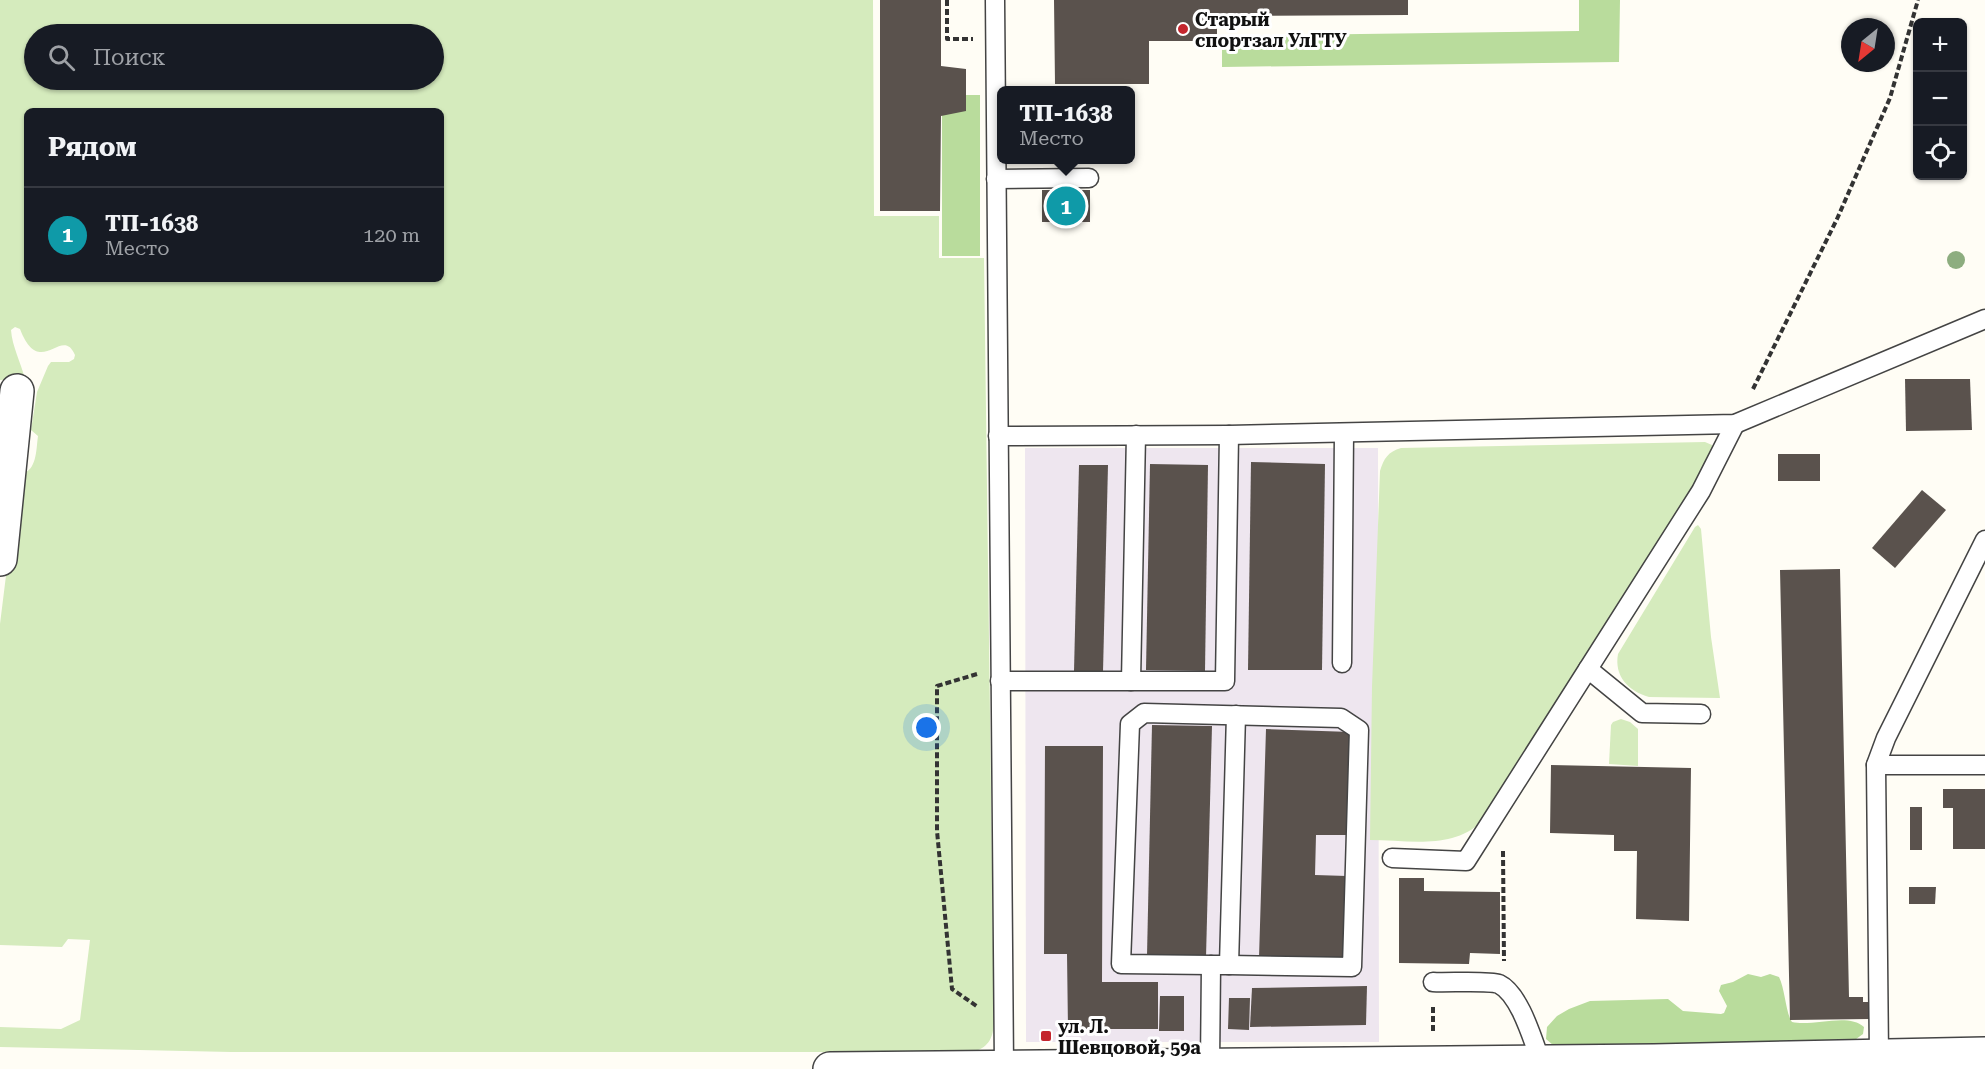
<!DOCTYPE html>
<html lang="ru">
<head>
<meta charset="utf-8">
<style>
	body { margin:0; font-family:"Roboto Serif",serif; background:#242831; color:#f1f3f6 }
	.controls { position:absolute; right:18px; top:18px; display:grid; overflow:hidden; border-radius:9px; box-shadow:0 2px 4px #0004 }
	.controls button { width:54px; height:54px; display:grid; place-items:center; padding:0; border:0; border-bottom:2px solid #363941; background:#171b24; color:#f1f3f6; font:30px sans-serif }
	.compass { position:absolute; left:1841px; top:18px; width:54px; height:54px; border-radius:50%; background:#171b24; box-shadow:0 2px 4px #0004; rotate:210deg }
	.you { position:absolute; left:927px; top:728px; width:21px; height:21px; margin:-15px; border:4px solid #fff; border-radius:50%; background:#1a73e8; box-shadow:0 0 0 9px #1a73e833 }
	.badge { display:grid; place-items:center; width:39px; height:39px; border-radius:50%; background:#2563eb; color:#fff; font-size:20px; font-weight:700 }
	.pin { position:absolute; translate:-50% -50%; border:3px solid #fff; box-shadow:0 2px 6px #0006 }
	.popup { position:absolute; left:997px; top:86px; width:138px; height:78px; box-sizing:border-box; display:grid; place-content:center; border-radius:9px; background:#171b24; filter:drop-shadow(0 2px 4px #0005); font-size:20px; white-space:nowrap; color:#9ea1a6 }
	.popup b { font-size:22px; color:#f1f3f6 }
	.popup::after { content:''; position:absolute; left:50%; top:100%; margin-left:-12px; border:12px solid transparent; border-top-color:#171b24 }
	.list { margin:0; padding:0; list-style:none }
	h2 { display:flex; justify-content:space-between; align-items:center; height:78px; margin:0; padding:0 24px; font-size:26px }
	h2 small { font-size:20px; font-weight:400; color:#9ea1a6 }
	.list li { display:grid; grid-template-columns:39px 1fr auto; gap:18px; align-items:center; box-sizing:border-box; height:96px; padding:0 24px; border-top:2px solid #363941 }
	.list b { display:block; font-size:22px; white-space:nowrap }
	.list p { margin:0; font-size:20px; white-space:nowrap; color:#9ea1a6 }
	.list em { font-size:20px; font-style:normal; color:#9ea1a6 }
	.icon { flex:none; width:33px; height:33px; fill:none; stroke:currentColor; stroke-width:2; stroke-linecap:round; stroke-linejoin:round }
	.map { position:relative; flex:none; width:1985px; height:1069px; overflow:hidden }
	.search { position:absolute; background:#171b24; box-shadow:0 2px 4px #0004; left:24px; top:24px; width:420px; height:66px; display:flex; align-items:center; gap:15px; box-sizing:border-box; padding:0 21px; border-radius:33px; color:#9ea1a6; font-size:22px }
	.panel { position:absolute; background:#171b24; box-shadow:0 2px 4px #0004; left:24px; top:108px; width:420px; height:174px; border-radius:9px }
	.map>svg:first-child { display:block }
	.industrial { fill:#eee6ef }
	.green { fill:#d5ebbd; fill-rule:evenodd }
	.forest { fill:#b9dc9c }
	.building { fill:#5a524d }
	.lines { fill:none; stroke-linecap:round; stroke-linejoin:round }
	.service-casing { stroke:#444; stroke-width:21 }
	.minor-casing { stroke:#444; stroke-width:36 }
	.path { stroke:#333; stroke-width:4; stroke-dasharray:6 3; stroke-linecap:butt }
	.service { stroke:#fff; stroke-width:18 }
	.minor { stroke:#fff; stroke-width:33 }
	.tree { fill:#8dad7f }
	.poi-dot { fill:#c4262e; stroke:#fff; stroke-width:2 }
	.labels { text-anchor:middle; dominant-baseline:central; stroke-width:6; stroke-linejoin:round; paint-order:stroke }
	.poi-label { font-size:18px; font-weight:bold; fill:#111; stroke:#fff; text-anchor:start }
</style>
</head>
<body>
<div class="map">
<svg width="1985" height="1069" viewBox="0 0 1985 1069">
	<rect width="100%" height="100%" fill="#fffdf5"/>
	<path class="industrial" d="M1025,448H1378L1379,1042H1026Z"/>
	<g class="green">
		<path d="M0,0H873L874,216H939V258H984L994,1022C993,1037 990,1046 974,1052H231L0,1047V1027L61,1029L80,1020L90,940L68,939L62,947L0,945V624L18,479L21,474C37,471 36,450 38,436L31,430L37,392L48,366L51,362H69L74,359L75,355C62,324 40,381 20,329L15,327L11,330C12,346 21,363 25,379L0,380ZM34,34H434V80H34ZM27,111H441V279H27Z"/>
		<path d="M1705,442L1712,445L1713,451L1701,474L1481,822C1452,850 1407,840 1370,840L1372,687L1380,471C1384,458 1388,452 1401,448Z"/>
		<path d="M1698,525L1701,529L1711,637L1720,698L1649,697C1628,691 1614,676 1618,654L1695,527Z"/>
		<path d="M1621,719L1630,722L1638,729V766L1609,764L1611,725L1613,722Z"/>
	</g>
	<g class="forest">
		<path d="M1579,0H1620L1619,62L1222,67V36L1579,31Z"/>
		<rect x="942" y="95" width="38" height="161"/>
		<path d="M1748,974L1761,977L1770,974L1779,977C1785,989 1786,1014 1792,1022C1813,1027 1848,1012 1864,1027L1863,1034L1852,1042L1843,1044L1553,1045L1546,1039L1547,1027L1557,1016L1569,1009L1590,1001L1668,999L1683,1011L1721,1014L1724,1013L1727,1006L1719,991L1721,985L1733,982Z"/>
	</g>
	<g class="building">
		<path d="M880,0H941V66L966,69V111L941,116L940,211H880Z"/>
		<path d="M1054,0H1408V15L1217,16V41H1149V84H1055Z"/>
		<rect x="1042" y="190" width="48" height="32"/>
		<path d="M1905,379H1970L1972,430L1906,431Z"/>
		<rect x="1778" y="454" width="42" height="27"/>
		<path d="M1251,462L1325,464L1322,670H1248Z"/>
		<path d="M1150,464L1208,465L1205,671L1146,670Z"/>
		<path d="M1079,465H1108L1103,672L1074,671Z"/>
		<path d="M1922,490L1946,510L1895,568L1872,548Z"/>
		<path d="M1840,569L1849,997H1863V1002H1869V1019L1790,1020L1780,570Z"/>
		<path d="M1152,725L1212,726L1206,957L1147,956Z"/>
		<path d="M1266,729L1351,732L1348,835H1316L1315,875L1347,876L1344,961L1259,958Z"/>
		<path d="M1045,746H1103L1102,982H1158V1029H1068L1067,954H1044Z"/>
		<path d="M1551,765L1691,768L1689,921L1636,919L1637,851H1614V835L1550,833Z"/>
		<path d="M1943,789H1985V849H1953V808H1943Z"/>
		<rect x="1910" y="807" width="12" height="43"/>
		<path d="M1399,878H1424V891L1500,892V954L1470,953L1469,964L1399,963Z"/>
		<path d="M1909,887H1936L1935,904H1909Z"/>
		<path d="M1367,986L1366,1025L1250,1027L1252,988Z"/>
		<path d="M1160,996H1184V1031H1159Z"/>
		<path d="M1229,998H1250L1249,1030L1228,1029Z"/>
	</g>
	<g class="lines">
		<g class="service-casing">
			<g id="service">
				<path d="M995,0L1004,1067"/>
				<path d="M996,179L1089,178"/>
				<path d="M998,436L1229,435L1735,424L1985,319"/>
				<path d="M1342,663L1344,433"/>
				<path d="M1588,669L1642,713L1701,714"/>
				<path d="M1000,681H1225L1229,435"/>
				<path d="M1131,681L1136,435"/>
				<path d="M1876,765H1985"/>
				<path d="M1392,858L1466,861L1701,491L1735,424"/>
				<path d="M1211,965L1121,964L1130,724L1144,713L1341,718L1359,730L1352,967L1229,965"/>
				<path d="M1433,982C1447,983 1488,980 1499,984C1520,994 1533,1041 1541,1062"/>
				<path d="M1879,1056L1876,765L1886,738L1985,540"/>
				<path d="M1210,1065L1211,965H1229L1236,715"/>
			</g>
		</g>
		<g class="minor-casing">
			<g id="minor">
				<path d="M0,559L17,391"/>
				<path d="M830,1069L1654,1061L1985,1054"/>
			</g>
		</g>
		<g class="path">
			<path d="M947,0V39H973"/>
			<path d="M1753,389L1837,219L1890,98L1918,0"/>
			<path d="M977,674L937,686V831L952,989L978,1007"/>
			<path d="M1503,851L1504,961"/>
			<path d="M1433,1007V1032"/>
		</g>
		<use href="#service" class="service"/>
		<use href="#minor" class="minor"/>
	</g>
	<circle class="tree" cx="1956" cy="260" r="9"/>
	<g class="poi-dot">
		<circle cx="1183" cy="29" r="6"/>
		<rect x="1040" y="1030" width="12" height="12" rx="3"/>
	</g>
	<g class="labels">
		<g class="poi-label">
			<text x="1195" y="19">Старый<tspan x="1195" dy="21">спортзал УлГТУ</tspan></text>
			<text x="1058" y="1026">ул. Л.<tspan x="1058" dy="21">Шевцовой, 59а</tspan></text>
		</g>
	</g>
</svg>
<div class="controls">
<button>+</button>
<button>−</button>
<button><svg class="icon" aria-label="locate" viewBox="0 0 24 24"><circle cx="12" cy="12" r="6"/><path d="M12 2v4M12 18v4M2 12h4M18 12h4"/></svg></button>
</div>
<svg class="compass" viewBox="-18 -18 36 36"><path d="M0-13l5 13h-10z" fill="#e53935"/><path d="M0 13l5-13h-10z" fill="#9ea1a6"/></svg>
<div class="you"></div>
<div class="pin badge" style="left:1066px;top:206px;background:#0f9aa8">1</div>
<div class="popup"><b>ТП-1638</b>Место</div>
<div class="search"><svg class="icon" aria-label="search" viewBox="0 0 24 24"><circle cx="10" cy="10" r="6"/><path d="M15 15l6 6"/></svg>Поиск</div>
<section class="panel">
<h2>Рядом<small></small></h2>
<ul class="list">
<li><span class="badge" style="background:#0f9aa8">1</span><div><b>ТП-1638</b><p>Место</p></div><em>120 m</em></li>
</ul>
</section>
</div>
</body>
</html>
